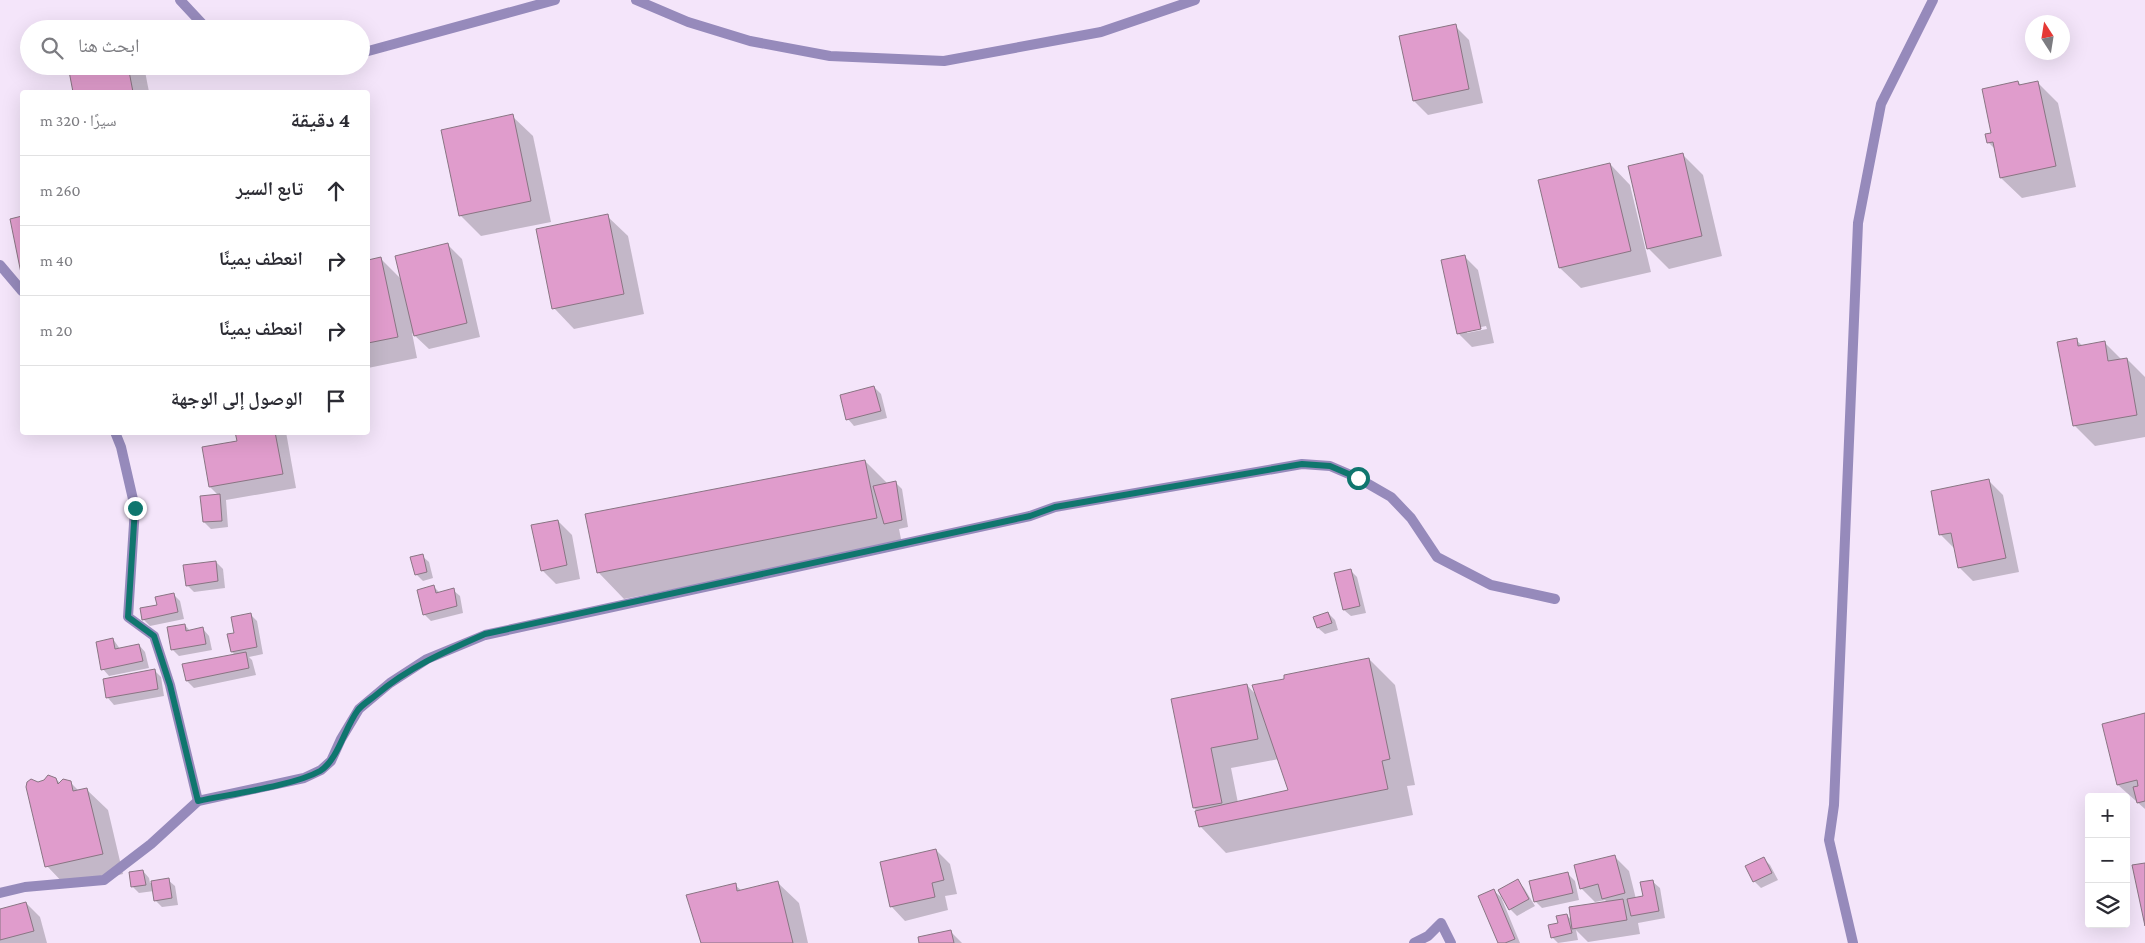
<!DOCTYPE html>
<html lang="ar">
<head>
<meta charset="utf-8">
<style>
	body { margin:0; font-family:"Crimson Pro","Noto Naskh Arabic",serif; background:#f7f7f7; color:#2b2b33; direction:rtl }
	.controls { position:absolute; right:15px; bottom:15px; display:grid; overflow:hidden; border-radius:5px; box-shadow:0 5px 20px #0002 }
	.controls button { width:45px; height:45px; display:grid; place-items:center; padding:0; border:0; border-bottom:1px solid #e1e1e2; background:#fff; color:#2b2b33; font:25px sans-serif }
	.compass { position:absolute; left:2025px; top:15px; width:45px; height:45px; border-radius:50%; background:#fff; box-shadow:0 5px 20px #0002; rotate:348deg }
	.stop { position:absolute; width:15px; height:15px; margin:-11px; border:4px solid #0f766e; border-radius:50%; background:#fff }
	.stop.end { background:#0f766e; border-color:#fff; box-shadow:0 1px 5px #0008 }
	.list { margin:0; padding:0; list-style:none }
	h2 { display:flex; justify-content:space-between; align-items:center; height:65px; margin:0; padding:0 20px; font-size:21px }
	h2 small { font-size:16px; font-weight:400; color:#7c7c81 }
	.list li { display:grid; grid-template-columns:32px 1fr auto; gap:15px; align-items:center; box-sizing:border-box; height:70px; padding:0 20px; border-top:1px solid #e1e1e2 }
	.list b { display:block; font-size:19px; white-space:nowrap }
	.list em { font-size:16px; font-style:normal; color:#7c7c81 }
	.icon { flex:none; width:28px; height:28px; fill:none; stroke:currentColor; stroke-width:2; stroke-linecap:round; stroke-linejoin:round }
	.map { position:relative; flex:none; width:2145px; height:943px; overflow:hidden; direction:ltr }
	.search { position:absolute; background:#fff; box-shadow:0 5px 20px #0002; left:20px; top:20px; width:350px; height:55px; display:flex; align-items:center; gap:12px; box-sizing:border-box; padding:0 18px; border-radius:28px; color:#7c7c81; font-size:19px }
	.panel { position:absolute; background:#fff; box-shadow:0 5px 20px #0002; left:20px; top:90px; width:350px; height:345px; border-radius:5px; direction:rtl }
	.map>svg:first-child { display:block }
	.shadow { fill:#0003; fill-rule:evenodd }
	.building { fill:#e09ccc; stroke:#897583 }
	.lines { fill:none; stroke-linecap:round; stroke-linejoin:round }
	.minor { stroke:#968abb; stroke-width:10 }
	.route { stroke:#0f766e; stroke-width:6 }
</style>
</head>
<body>
<div class="map">
<svg width="2145" height="943" viewBox="0 0 2145 943">
	<rect width="100%" height="100%" fill="#f4e5fa"/>
	<g class="shadow">
		<path d="M1455,26L1469,40L1483,103L1428,115L1414,101L1401,37Z"/>
		<path d="M70,66H144L149,92H75Z"/>
		<path d="M2018,82L2022,86L2037,82L2058,103L2076,187L2022,198L2001,178L1995,149L1988,142Z"/>
		<path d="M512,116L533,136L551,222L481,236L460,215Z"/>
		<path d="M1683,155L1703,175L1722,256L1669,269L1648,248Z"/>
		<path d="M1610,164L1630,185L1651,272L1581,288L1560,268L1540,181Z"/>
		<path d="M607,216L628,236L644,314L574,329L554,308Z"/>
		<path d="M22,217V272L12,220Z"/>
		<path d="M448,245L462,259L480,337L429,349L412,333L417,358L368,368V262L381,259L402,280Z"/>
		<path d="M1464,256L1478,270L1494,343L1472,347L1458,333ZM1486,326L1487,329L1467,333V330Z"/>
		<path d="M2076,340L2083,346L2104,342L2122,360L2127,359L2145,377V437L2095,446L2074,425Z"/>
		<path d="M874,387L881,394L887,418L854,426L848,419Z"/>
		<path d="M237,432H286L296,488L226,500L228,527L211,529L204,522L218,495L210,487L238,442Z"/>
		<path d="M865,461L888,484L895,482L902,489L908,527L899,529L902,544L624,599L598,572Z"/>
		<path d="M1989,481L2003,495L2019,572L1973,581L1959,567L1955,549L1941,535L1932,492Z"/>
		<path d="M558,521L572,535L580,579L556,584L542,570Z"/>
		<path d="M422,556L429,562L433,578L423,581L416,574Z"/>
		<path d="M216,562L223,569L225,588L194,592L187,585Z"/>
		<path d="M1350,570L1357,577L1366,613L1351,616L1344,610Z"/>
		<path d="M434,587L440,593L453,590L460,596L463,613L431,621L424,614Z"/>
		<path d="M173,594L180,601L184,619L150,626L143,619Z"/>
		<path d="M1328,613L1335,620L1338,630L1325,634L1318,628Z"/>
		<path d="M250,614L257,621L263,654L249,657L252,660L256,675L194,688L187,681L184,665L235,655L232,652L236,634Z"/>
		<path d="M185,625L190,631L203,629L209,636L212,650L179,656L172,649Z"/>
		<path d="M113,639L120,649L139,645L145,652L149,668L109,676L103,669Z"/>
		<path d="M1369,659L1395,685L1415,785L1407,786L1413,815L1226,853L1200,826L1198,812L1194,808L1172,700L1247,685L1257,696ZM1279,759L1290,791L1238,803L1231,768Z"/>
		<path d="M154,670L161,677L164,696L114,705L108,698Z"/>
		<path d="M2145,714V809L2118,785L2103,725Z"/>
		<path d="M56,779L60,783L70,782L79,791L87,790L108,810L123,874L67,887L47,866L38,783Z"/>
		<path d="M936,850L950,864L957,894L945,896L948,910L905,921L891,906Z"/>
		<path d="M1615,857L1629,871L1636,899L1645,897L1653,882L1660,888L1665,918L1638,923L1640,934L1588,942L1576,930L1578,940L1558,943L1552,937L1567,915L1572,921L1607,902L1605,900L1595,902L1581,888Z"/>
		<path d="M1763,858L1770,865L1778,880L1761,888L1754,881L1747,866Z"/>
		<path d="M143,871L149,878L150,883L168,880L175,886L178,905L162,907L155,900L154,891L139,893L133,887Z"/>
		<path d="M1568,874L1575,881L1579,900L1542,908L1535,901Z"/>
		<path d="M1518,881L1524,888L1535,906L1517,916L1510,909Z"/>
		<path d="M778,883L799,903L808,943H702L687,896L735,885L742,891Z"/>
		<path d="M1494,891L1501,897L1520,943H1500Z"/>
		<path d="M26,903L40,917L47,943H0V911Z"/>
		<path d="M950,931L962,943H921Z"/>
	</g>
	<g class="building">
		<path d="M1456,24L1469,89L1413,101L1399,36Z"/>
		<path d="M68,66H128L133,92H73Z"/>
		<path d="M2018,81L2019,85L2038,81L2056,166L2000,178L1993,142L1987,143L1985,134L1991,133L1982,89Z"/>
		<path d="M513,114L531,201L459,216L441,130Z"/>
		<path d="M1683,153L1702,236L1647,249L1628,166Z"/>
		<path d="M1610,163L1631,251L1559,268L1538,180Z"/>
		<path d="M608,214L624,294L552,309L536,229Z"/>
		<path d="M22,216V278L10,219Z"/>
		<path d="M448,243L467,323L414,336L395,256Z"/>
		<path d="M1465,255L1481,329L1457,334L1441,260Z"/>
		<path d="M381,257L398,337L368,343V260Z"/>
		<path d="M2077,338L2078,346L2105,341L2108,361L2127,358L2137,415L2073,426L2057,342Z"/>
		<path d="M874,386L881,411L846,420L840,395Z"/>
		<path d="M235,432H275L283,474L209,487L202,447L237,441Z"/>
		<path d="M865,460L877,518L597,573L585,514Z"/>
		<path d="M1989,479L2006,558L1958,568L1951,533L1939,535L1931,491Z"/>
		<path d="M896,481L902,520L884,524L873,486Z"/>
		<path d="M220,494L222,521L203,522L200,496Z"/>
		<path d="M558,520L567,565L541,571L531,525Z"/>
		<path d="M423,554L427,572L415,575L410,557Z"/>
		<path d="M216,561L218,581L186,586L183,565Z"/>
		<path d="M1351,569L1360,606L1343,610L1334,573Z"/>
		<path d="M434,585L436,593L454,588L457,606L423,615L417,590Z"/>
		<path d="M174,593L178,612L142,620L140,608L157,605L155,597Z"/>
		<path d="M1328,612L1332,623L1317,628L1313,617Z"/>
		<path d="M251,613L257,647L231,652L227,634L234,633L231,617Z"/>
		<path d="M185,624L186,631L203,627L206,644L171,650L167,627Z"/>
		<path d="M113,638L115,649L139,644L143,661L101,670L96,642Z"/>
		<path d="M246,652L249,668L186,681L182,664Z"/>
		<path d="M1369,658L1390,759L1382,761L1388,789L1199,827L1195,811L1288,790L1252,685L1284,679V675Z"/>
		<path d="M155,669L158,689L106,698L103,679Z"/>
		<path d="M1247,684L1258,739L1211,748L1222,803L1193,808L1171,699Z"/>
		<path d="M2145,713V801L2137,803L2133,787L2138,786L2137,780L2117,785L2102,724Z"/>
		<path d="M48,775L56,778L58,784L63,779L71,781L73,791L87,788L103,854L45,867L26,787L27,782L31,779L38,782L44,780Z"/>
		<path d="M936,849L944,880L932,883L935,897L890,907L880,862Z"/>
		<path d="M1615,855L1625,893L1602,899L1598,884L1580,889L1574,865Z"/>
		<path d="M1764,857L1772,873L1753,882L1745,866Z"/>
		<path d="M2145,863V926L2132,865Z"/>
		<path d="M143,870L146,885L131,887L129,872Z"/>
		<path d="M1568,872L1573,893L1534,902L1529,881Z"/>
		<path d="M169,878L172,898L154,901L151,881Z"/>
		<path d="M1518,879L1529,899L1509,910L1498,890Z"/>
		<path d="M1653,880L1659,911L1631,916L1627,899L1643,896L1640,882Z"/>
		<path d="M778,881L793,943H701L686,895L736,883L737,891Z"/>
		<path d="M1494,889L1515,939L1505,943H1498L1478,896Z"/>
		<path d="M1623,899L1627,920L1572,929L1569,907Z"/>
		<path d="M26,902L34,931L0,940V909Z"/>
		<path d="M1567,914L1572,933L1551,938L1548,925L1558,923L1556,916Z"/>
		<path d="M951,930L954,943H919L918,937Z"/>
	</g>
	<g class="lines">
		<g class="minor">
			<path d="M180,0L207,29"/>
			<path d="M636,0L688,22L750,41L830,56L944,61L1101,32L1195,0"/>
			<path d="M361,53L555,0"/>
			<path d="M0,265L22,291"/>
			<path d="M115,432L121,447L135,508L128,617L154,636L170,685L198,801"/>
			<path d="M0,893L25,887L104,880L151,844L198,801L304,778L321,770L331,761L341,739L359,709L390,683L427,659L485,635L1030,516L1055,507L1302,464L1330,466L1358,478L1391,497L1411,518L1437,557L1491,585L1555,599"/>
			<path d="M1414,943L1428,936L1441,923L1451,943"/>
			<path d="M1853,943L1829,840L1834,805L1858,223L1881,104L1933,0"/>
		</g>
	</g>
	<g class="lines">
		<path class="route" d="M135,508L128,617L154,636L170,685L198,801C230,794 293,786 320,771C338,760 345,727 358,710C363,704 370,700 376,695C409,667 446,651 485,634L1030,516L1055,507L1302,464L1330,466L1358,478"/>
	</g>
</svg>
<div class="controls">
<button>+</button>
<button>−</button>
<button><svg class="icon" aria-label="layers" viewBox="0 0 24 24"><path d="M12 4l9 5-9 5-9-5zM3 14l9 5 9-5"/></svg></button>
</div>
<svg class="compass" viewBox="-18 -18 36 36"><path d="M0-13l5 13h-10z" fill="#e53935"/><path d="M0 13l5-13h-10z" fill="#7c7c81"/></svg>
<div class="stop" style="left:1358px;top:478px"></div>
<div class="stop end" style="left:135px;top:508px"></div>
<div class="search"><svg class="icon" aria-label="search" viewBox="0 0 24 24"><circle cx="10" cy="10" r="6"/><path d="M15 15l6 6"/></svg>ابحث هنا</div>
<section class="panel">
<h2>4 دقيقة<small>سيرًا · 320 m</small></h2>
<ul class="list">
<li><svg class="icon" aria-label="ahead" viewBox="0 0 24 24"><path d="M12 20V5M6 11l6-6 6 6"/></svg><div><b>تابع السير</b></div><em>260 m</em></li>
<li><svg class="icon" aria-label="right" viewBox="0 0 24 24"><path d="M7 20v-9h11M14 6l5 5-5 5"/></svg><div><b>انعطف يمينًا</b></div><em>40 m</em></li>
<li><svg class="icon" aria-label="right" viewBox="0 0 24 24"><path d="M7 20v-9h11M14 6l5 5-5 5"/></svg><div><b>انعطف يمينًا</b></div><em>20 m</em></li>
<li><svg class="icon" aria-label="arrive" viewBox="0 0 24 24"><path d="M6 21V4h12l-3 4 3 4H6"/></svg><div><b>الوصول إلى الوجهة</b></div></li>
</ul>
</section>
</div>
</body>
</html>
